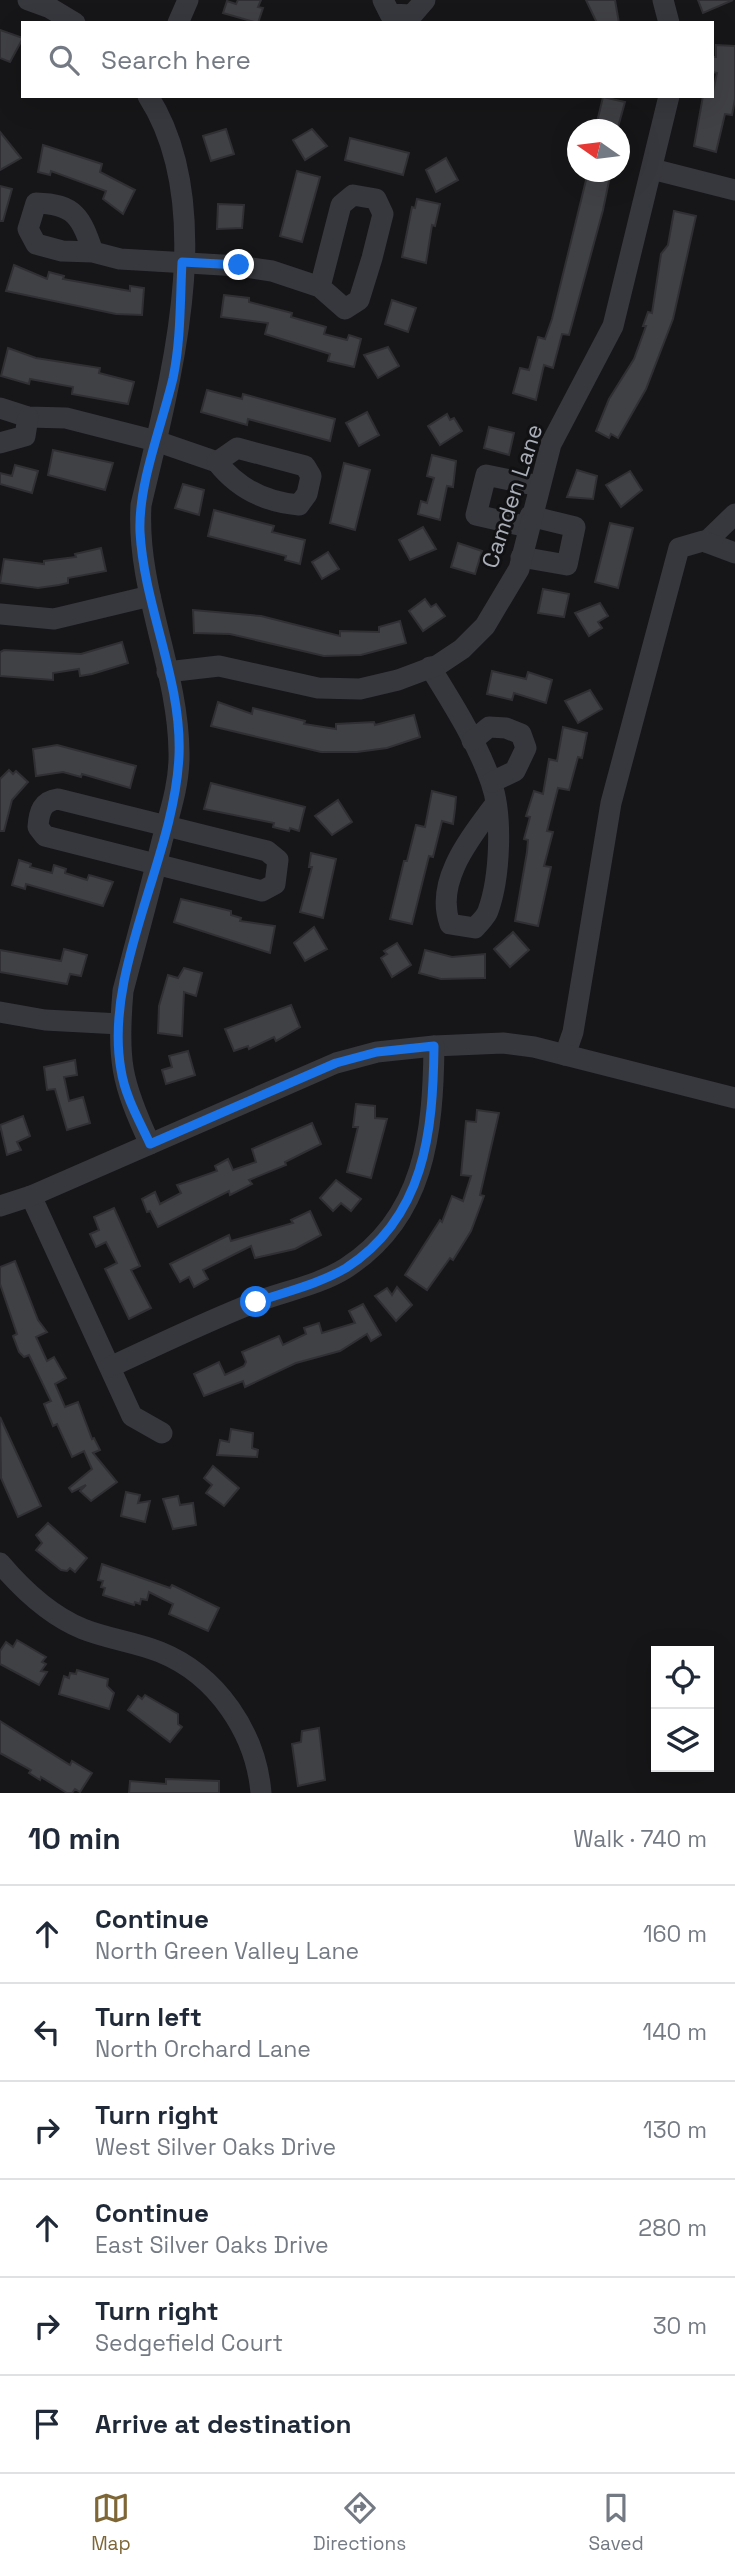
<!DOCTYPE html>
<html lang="en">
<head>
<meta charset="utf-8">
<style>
	body { margin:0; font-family:"Space Grotesk",sans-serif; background:#f6f6f7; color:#1f2937 }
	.controls { position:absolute; right:21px; bottom:21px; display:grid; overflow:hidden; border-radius:0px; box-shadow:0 7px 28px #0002 }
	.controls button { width:63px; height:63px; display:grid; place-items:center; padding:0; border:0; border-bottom:2px solid #e0e1e3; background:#fff; color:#1f2937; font:35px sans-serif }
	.compass { position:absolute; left:567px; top:119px; width:63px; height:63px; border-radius:50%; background:#fff; box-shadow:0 7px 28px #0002; rotate:284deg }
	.stop { position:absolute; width:21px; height:21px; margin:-16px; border:5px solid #1a73e8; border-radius:50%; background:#fff }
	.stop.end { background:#1a73e8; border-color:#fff; box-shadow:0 2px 7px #0008 }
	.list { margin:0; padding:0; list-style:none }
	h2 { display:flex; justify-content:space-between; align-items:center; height:91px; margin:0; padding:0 28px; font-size:30px }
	h2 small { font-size:23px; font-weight:400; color:#747a83 }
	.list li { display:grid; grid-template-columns:46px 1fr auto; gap:21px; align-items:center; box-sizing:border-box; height:98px; padding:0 28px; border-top:2px solid #e0e1e3 }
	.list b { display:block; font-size:26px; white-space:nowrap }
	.list p { margin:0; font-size:23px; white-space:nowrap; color:#747a83 }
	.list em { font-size:23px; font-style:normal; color:#747a83 }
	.icon { flex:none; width:38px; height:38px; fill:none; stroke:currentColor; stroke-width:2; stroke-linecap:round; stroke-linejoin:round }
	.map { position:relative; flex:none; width:735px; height:1793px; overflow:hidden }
	.search { position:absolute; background:#fff; box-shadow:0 7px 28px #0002; left:21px; right:21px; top:21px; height:77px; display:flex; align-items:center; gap:18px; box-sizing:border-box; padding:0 24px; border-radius:0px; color:#747a83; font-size:26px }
	.sheet { height:679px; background:#fff }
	nav { display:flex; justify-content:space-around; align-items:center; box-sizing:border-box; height:98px; border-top:2px solid #e0e1e3; background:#fff; font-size:19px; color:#747a83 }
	nav a { display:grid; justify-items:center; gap:4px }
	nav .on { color:#7e6636 }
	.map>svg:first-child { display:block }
	.building { fill:#404145; stroke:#303034; stroke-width:2 }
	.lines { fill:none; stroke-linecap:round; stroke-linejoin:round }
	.minor { stroke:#37383d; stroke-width:21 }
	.route { stroke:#1a73e8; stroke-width:9 }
	.labels { text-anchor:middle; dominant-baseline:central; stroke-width:6; stroke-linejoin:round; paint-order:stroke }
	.street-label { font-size:23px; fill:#a8adb8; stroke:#111113 }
</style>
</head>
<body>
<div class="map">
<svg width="735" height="1793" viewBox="0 0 735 1793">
	<rect width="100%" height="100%" fill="#161618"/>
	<g class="building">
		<path d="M238,0H261L258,7L263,8L258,23L223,13L227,1L236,4Z"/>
		<path d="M586,0H615L619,23H597Z"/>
		<path d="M698,0H733L703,13Z"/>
		<path d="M0,30L23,38L10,62L0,58Z"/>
		<path d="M716,45L735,46V99L732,115L725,114L716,152L694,146L703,96H712L717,73L712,72V57H716Z"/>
		<path d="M603,97L625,102L618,127L597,122Z"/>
		<path d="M226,129L234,154L211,161L203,136Z"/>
		<path d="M312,129L327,146L305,160L293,140Z"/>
		<path d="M0,132L21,158L0,170Z"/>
		<path d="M350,138L409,153L403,175L345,160Z"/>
		<path d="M43,145L102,164L100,172L135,190L123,214L103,199L106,191L51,171L50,175L38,172Z"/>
		<path d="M446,158L458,180L436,192L426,170Z"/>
		<path d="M297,171L320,177L302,242L280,236Z"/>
		<path d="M588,172L610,176L603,210L569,335L562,334L553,368L544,365L536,400L513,393L520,368L529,370L538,337L545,339L552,319Z"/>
		<path d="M0,186L12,189L3,221H0Z"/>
		<path d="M417,199L440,204L435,226L432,225L426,263L402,257L412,207L415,208Z"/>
		<path d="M218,204L244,205L242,228L217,229Z"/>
		<path d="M674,211L696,216L673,319L646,389L618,438L611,434L609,438L596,431L609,399L634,359L646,326H643L648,312L652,313L661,254L668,245Z"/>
		<path d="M14,265L47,279L49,272L64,276L63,279L130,291V286L144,288L142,315L116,314L6,291Z"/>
		<path d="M224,295L249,298V302L292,313L291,317L326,327L324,334L347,340L349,335L361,339L354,367L328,361L330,354L265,334L268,323L221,317Z"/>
		<path d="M392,300L416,308L408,332L385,324Z"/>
		<path d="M388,347L399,366L378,378L364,355Z"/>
		<path d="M8,348L36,358L100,368L99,373L134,382L128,404L72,394L73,387L30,379L29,384L1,376Z"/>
		<path d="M207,390L242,399L243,394L335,419L330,441L248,419L247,425L201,412Z"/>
		<path d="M367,412L379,435L359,446L346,423Z"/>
		<path d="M447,414L450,420L454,418L462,431L440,445L428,426Z"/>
		<path d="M489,427L514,433L509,455L484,448Z"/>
		<path d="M53,450L113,463L105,490L48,475Z"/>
		<path d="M432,455L456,461L453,487L447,486L440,520L418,514L421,501L427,503L434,478L427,476Z"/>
		<path d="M344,463L370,470L355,530L330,523Z"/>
		<path d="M15,465L38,471L32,493L0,484V473L12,476Z"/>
		<path d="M577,470L597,476L593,499L567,497Z"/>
		<path d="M630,471L642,490L621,507L606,485Z"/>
		<path d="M183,484L204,490L199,515L175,508Z"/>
		<path d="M214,510L274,526L272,532L305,540L300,564L285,560L286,556L208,536Z"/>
		<path d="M610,523L633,528L618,588L595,582Z"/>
		<path d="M423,527L436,549L410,560L399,540Z"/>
		<path d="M458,543L482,551L475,574L451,567Z"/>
		<path d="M101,548L106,571L68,578V583L59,585L38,588L0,583L4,559L44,564V561L76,557L75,554Z"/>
		<path d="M328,552L339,569L322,579L312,562Z"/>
		<path d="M543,589L569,594L564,617L538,613Z"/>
		<path d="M425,599L431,607L436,604L445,616L423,631L409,611Z"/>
		<path d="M600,603L608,616L598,622L602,628L589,636L575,613Z"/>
		<path d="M193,610L261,616L340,636V631L379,632V627L400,621L406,643L361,655L324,656L230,634L194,633Z"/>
		<path d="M122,642L128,663L92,674L80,676L79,669L53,673V680L0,676V652L4,650L81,654Z"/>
		<path d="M492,671L526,679L528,672L552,680L546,703L514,693L512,700L487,694Z"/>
		<path d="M590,690L602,709L578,723L565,701Z"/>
		<path d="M218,702L252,714L253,708L305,721L304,724L336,729V724L374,722L375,725L414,715L420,737L387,748L357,752H321L211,726Z"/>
		<path d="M563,727L587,733L582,758L578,757L569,790L558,788L547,831L553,832L544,866L551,867L538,926L515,921L527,852L528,840L524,839L530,817L526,816L534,791L543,794L549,759L557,761Z"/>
		<path d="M57,745L136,766L130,788L82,774L81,777L63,772L36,776L33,749Z"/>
		<path d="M9,770L13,774L16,771L28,782L12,800L4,831H0V779Z"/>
		<path d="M211,783L305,807L299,831L290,828L289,831L273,827L274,823L204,809Z"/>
		<path d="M432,791L456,797L455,809L453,824L442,821L433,857L429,856L412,924L390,919L404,861H407L416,825L425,827Z"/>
		<path d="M338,800L352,822L332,835L315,816Z"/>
		<path d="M311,853L336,859L323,918L300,912L312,867H309Z"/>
		<path d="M19,860L31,864L30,867L52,873L54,865L66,869L65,873L87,880L89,875L113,882L103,906L26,884L25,889L12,885Z"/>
		<path d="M181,899L231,911V915L241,918L240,921L275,926L270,953L174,922Z"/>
		<path d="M314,927L327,949L305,961L294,943Z"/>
		<path d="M513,932L529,950L510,967L494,949Z"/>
		<path d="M397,943L411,965L392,977L381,958L387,954L384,951Z"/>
		<path d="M64,949L87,955L81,976L70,974L67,984L0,972V950L61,961Z"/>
		<path d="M425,950L452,957L485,954V978L441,979L419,973Z"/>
		<path d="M184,968L202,973L196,996L184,992L182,1036L158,1033L159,1006L168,975L178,978Z"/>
		<path d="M291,1005L300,1027L276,1041L274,1037L249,1049L248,1046L234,1051L225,1029Z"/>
		<path d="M188,1051L195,1075L166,1084L162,1070L172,1067L169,1056Z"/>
		<path d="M75,1060L77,1075L64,1077L69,1101L83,1097L90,1123L67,1130L55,1089L47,1090L44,1067Z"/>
		<path d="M356,1104L375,1106V1118L387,1119L371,1178L347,1172L358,1127H353Z"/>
		<path d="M477,1110L499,1113L480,1195L484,1196L471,1231L453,1260L450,1258L427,1290L405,1275L440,1220L442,1222L452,1196L463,1201L471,1176L461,1175L466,1121L476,1122Z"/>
		<path d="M23,1116L30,1136L17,1142L21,1150L7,1155L0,1125Z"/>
		<path d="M312,1123L321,1144L285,1162L286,1165L249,1180L252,1184L230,1195L229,1191L158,1227L150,1211L147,1212L142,1199L155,1192L160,1204L181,1193L177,1185L217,1171L215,1166L228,1159L233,1170L256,1162L252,1149Z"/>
		<path d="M336,1180L361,1199L351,1211L341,1203L333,1211L320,1198Z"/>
		<path d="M114,1208L140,1266L131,1270L151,1308L129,1319L105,1269L117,1263L106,1242L96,1247L90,1234L99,1230L94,1217Z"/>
		<path d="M310,1211L321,1235L295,1249L255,1258L251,1246L203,1270L208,1279L194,1287L189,1277L180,1282L170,1264L229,1235L231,1241L293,1223L291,1220Z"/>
		<path d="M15,1261L38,1320L47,1332L36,1337L47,1361L54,1357L66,1378L55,1384L65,1407L78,1402L92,1439L94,1438L100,1450L93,1453L117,1482L91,1501L80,1491L86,1485L72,1492L69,1488L92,1469L84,1451L72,1457L57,1424L53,1426L44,1404L51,1401L29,1355L24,1357L19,1352L13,1336L17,1334L0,1284V1267Z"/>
		<path d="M397,1287L412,1305L396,1321L375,1296L387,1288L392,1295Z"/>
		<path d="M363,1304L381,1335L371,1341L367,1334L340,1351L296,1363L245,1387L243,1381L204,1396L194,1374L219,1362L225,1375L244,1366L246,1362L242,1352L279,1336L283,1345L306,1334L304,1328L319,1323L322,1333L355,1323L349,1311Z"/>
		<path d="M0,1417L41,1506L18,1517L1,1478Z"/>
		<path d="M231,1429L253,1433L252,1448L258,1450L257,1457L217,1455L220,1440L229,1442Z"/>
		<path d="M213,1466L239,1488L224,1506L206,1493L212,1485L204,1478Z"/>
		<path d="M126,1492L140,1495L138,1503L150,1501L145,1522L121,1516Z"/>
		<path d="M178,1496L180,1505L193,1503L196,1525L173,1529L163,1499Z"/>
		<path d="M48,1523L87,1558L75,1572L70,1568L67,1571L61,1570L36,1550L42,1543L36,1535Z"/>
		<path d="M102,1564L170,1588L172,1585L219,1608L208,1631L169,1614L173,1604L149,1592L147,1600L141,1599L140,1604L135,1602L134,1605L103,1595L105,1588L101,1587L103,1581L98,1580Z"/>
		<path d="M17,1640L46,1657L42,1662L46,1664L41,1671L47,1672L39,1685L0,1664V1651L6,1642L13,1647Z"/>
		<path d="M77,1670L108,1679L107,1686L114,1693L109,1709L59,1694L64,1676L69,1678L70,1673L76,1674Z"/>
		<path d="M145,1695L178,1714V1724L182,1727L170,1742L128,1710L138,1696L142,1699Z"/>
		<path d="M0,1721L70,1765L72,1761L92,1773L80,1792L75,1789L72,1793H67L41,1777L40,1780L29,1773L31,1770L0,1753Z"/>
		<path d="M319,1728L325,1780L298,1786L292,1744L301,1742L302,1731Z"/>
		<path d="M166,1779L219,1781V1793H129L130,1781L166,1784Z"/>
	</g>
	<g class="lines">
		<g class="minor">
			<path d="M28,0L50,8L75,23"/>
			<path d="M383,0L390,14L412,15L425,0"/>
			<path d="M663,0L669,23"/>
			<path d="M178,23L188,0"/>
			<path d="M148,96C220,208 169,385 141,505C136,590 178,668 179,752C180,782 170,812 162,841C150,891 136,941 123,991C117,1060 121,1082 150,1144"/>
			<path d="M652,169L735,190"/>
			<path d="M93,252C81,217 75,204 36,203L28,229L36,244L62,251L93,252L120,259L239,266L272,271L320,287L341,205L353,195L376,199L383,214L372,258L359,300L345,309L320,287"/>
			<path d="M0,408L28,417L66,418L156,441L217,462"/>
			<path d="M0,443L25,436L28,417"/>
			<path d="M237,448L305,466L311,476L307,494L299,505C265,502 238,489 217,462Z"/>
			<path d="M528,527L476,515L486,475L539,486"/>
			<path d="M706,542L735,514"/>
			<path d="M521,557L567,565L575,527L530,516"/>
			<path d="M0,614L54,619L150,596"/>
			<path d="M430,667C453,704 477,742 491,782C503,815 500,878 488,911C486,917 479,923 475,928L450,924C434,881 471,837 496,803"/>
			<path d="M167,672L219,666L318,688L360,689L398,680L438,665L462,649L485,626L519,569L551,444L613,326L669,96"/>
			<path d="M472,741L489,727L506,728L521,734L526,748L515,771L492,782"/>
			<path d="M58,799L267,851L278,860L275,884L262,891L45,836L38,827C39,812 42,801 58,799Z"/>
			<path d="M0,1012L45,1020L120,1024"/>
			<path d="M565,1055L573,1032L611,803L679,548L703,541L735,553"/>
			<path d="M31,1196L132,1416L162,1433"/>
			<path d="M0,1206L31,1196L336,1063L377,1052L434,1046L503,1043L534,1047L735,1098"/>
			<path d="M110,1367C158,1345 207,1321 256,1302C285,1291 319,1285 346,1268C425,1217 433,1133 434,1046"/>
			<path d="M0,1563C22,1589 51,1616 83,1629C108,1639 135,1642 160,1652C217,1675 256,1733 261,1793"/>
		</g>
	</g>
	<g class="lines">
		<path class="route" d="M239,265L182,262C180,300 181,340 173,378C162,425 138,484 140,532C144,607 182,680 179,755C175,857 103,970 121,1070C125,1096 139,1120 150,1144L336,1063L377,1052L434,1046C433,1132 425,1217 346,1268C319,1284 285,1292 256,1302"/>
	</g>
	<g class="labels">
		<g class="street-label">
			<text transform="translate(512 496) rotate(-72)">Camden Lane</text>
		</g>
	</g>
</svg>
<div class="controls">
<button><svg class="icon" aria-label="locate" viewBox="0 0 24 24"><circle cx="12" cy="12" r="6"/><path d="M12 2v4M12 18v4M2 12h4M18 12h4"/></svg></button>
<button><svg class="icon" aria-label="layers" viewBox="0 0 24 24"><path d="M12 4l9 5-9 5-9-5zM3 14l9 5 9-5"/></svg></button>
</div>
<svg class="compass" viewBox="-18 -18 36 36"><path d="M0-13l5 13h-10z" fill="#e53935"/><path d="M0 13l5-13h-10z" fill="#747a83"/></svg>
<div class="stop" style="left:256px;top:1302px"></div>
<div class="stop end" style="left:239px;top:265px"></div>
<div class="search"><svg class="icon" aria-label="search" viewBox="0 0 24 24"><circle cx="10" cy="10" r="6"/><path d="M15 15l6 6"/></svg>Search here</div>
</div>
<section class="sheet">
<h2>10 min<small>Walk · 740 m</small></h2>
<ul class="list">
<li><svg class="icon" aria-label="ahead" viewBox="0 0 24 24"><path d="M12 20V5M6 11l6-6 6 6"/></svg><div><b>Continue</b><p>North Green Valley Lane</p></div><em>160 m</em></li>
<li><svg class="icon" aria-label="left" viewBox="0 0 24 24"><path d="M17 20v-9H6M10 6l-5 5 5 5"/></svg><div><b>Turn left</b><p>North Orchard Lane</p></div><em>140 m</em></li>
<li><svg class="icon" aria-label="right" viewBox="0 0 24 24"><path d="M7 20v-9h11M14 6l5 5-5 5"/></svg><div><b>Turn right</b><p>West Silver Oaks Drive</p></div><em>130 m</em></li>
<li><svg class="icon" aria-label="ahead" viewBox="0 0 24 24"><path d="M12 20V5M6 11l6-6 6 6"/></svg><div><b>Continue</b><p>East Silver Oaks Drive</p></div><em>280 m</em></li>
<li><svg class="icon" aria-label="right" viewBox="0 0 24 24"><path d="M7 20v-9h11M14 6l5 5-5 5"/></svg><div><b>Turn right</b><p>Sedgefield Court</p></div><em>30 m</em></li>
<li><svg class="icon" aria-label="arrive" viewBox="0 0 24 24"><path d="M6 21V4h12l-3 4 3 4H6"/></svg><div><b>Arrive at destination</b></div></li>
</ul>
</section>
<nav>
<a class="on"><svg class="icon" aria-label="map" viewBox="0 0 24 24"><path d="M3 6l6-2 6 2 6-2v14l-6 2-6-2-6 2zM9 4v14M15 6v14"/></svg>Map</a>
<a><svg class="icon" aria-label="directions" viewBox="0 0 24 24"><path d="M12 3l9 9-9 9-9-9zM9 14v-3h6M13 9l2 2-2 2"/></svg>Directions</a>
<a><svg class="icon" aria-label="saved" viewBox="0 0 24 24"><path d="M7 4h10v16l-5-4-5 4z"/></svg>Saved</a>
</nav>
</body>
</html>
